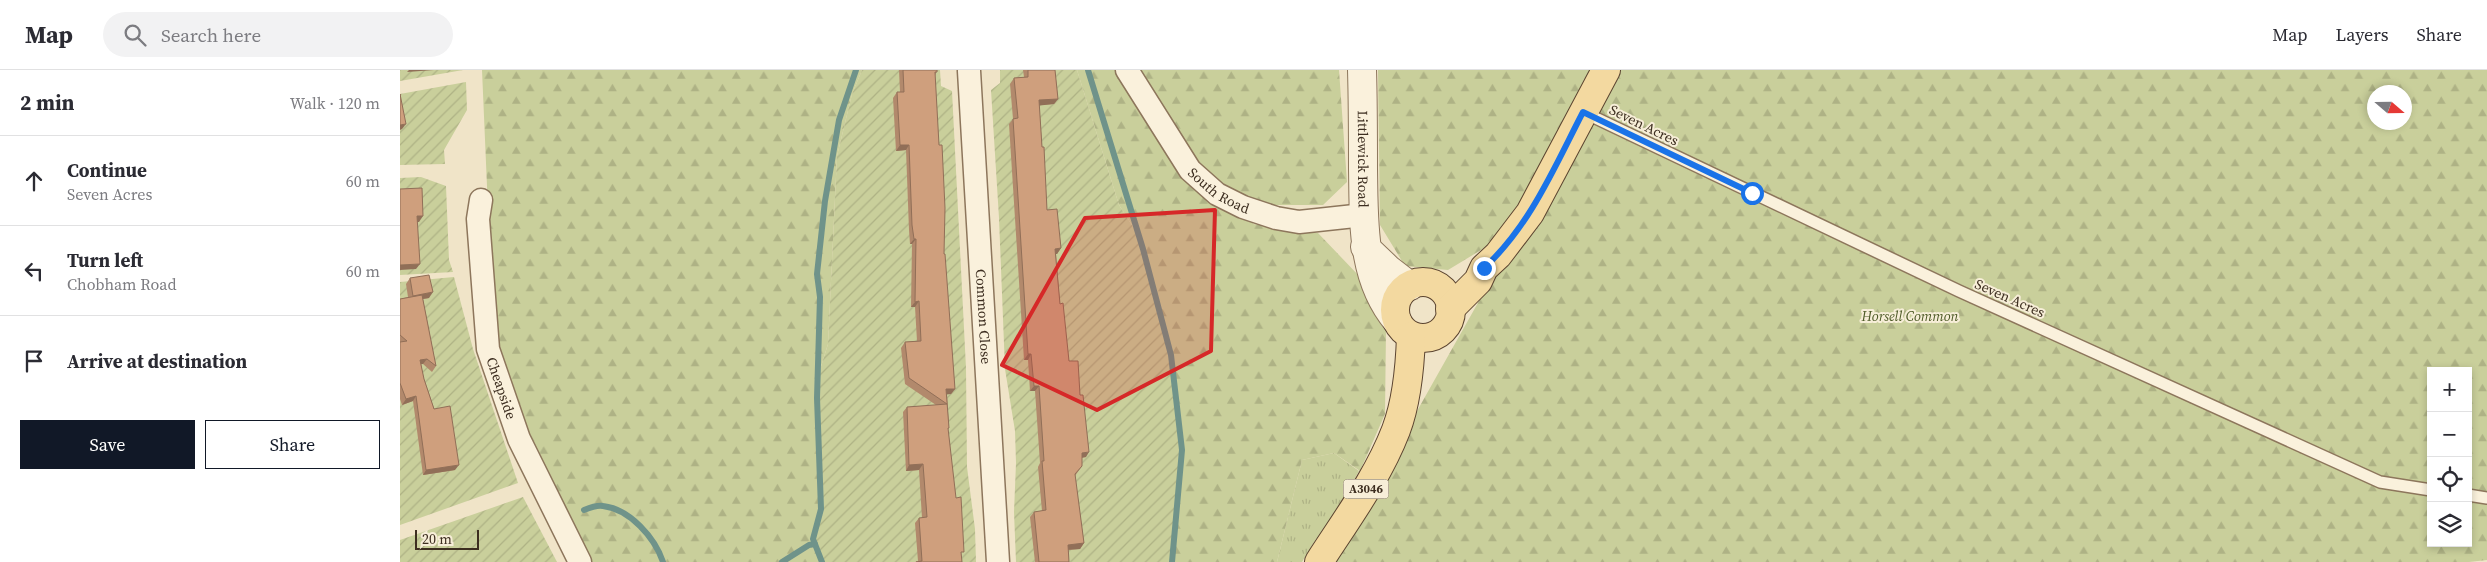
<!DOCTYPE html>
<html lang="en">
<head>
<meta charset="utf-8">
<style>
	body { margin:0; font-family:"Source Serif 4",serif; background:#f2f2f3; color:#2b2b33 }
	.controls { position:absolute; right:15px; bottom:15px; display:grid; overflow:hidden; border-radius:0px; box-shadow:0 2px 8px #0003 }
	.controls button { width:45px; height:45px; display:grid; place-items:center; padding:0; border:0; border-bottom:1px solid #e1e1e2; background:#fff; color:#2b2b33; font:25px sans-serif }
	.compass { position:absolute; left:1967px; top:15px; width:45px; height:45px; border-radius:50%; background:#fff; box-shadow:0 2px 8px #0003; rotate:110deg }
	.scale { position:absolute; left:15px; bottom:12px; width:64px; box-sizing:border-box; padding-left:5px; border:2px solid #3d2e20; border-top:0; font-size:14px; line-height:18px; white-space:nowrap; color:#3d2e20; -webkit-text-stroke:4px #f7eed8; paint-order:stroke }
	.stop { position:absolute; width:15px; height:15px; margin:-11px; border:4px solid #1a73e8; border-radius:50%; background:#fff }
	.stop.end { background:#1a73e8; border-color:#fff; box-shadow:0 1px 5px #0008 }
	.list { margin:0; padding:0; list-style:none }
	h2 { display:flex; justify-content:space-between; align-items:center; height:65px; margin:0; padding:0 20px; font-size:21px }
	h2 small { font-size:16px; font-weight:400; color:#7c7c81 }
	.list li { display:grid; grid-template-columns:32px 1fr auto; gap:15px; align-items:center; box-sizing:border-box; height:90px; padding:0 20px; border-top:1px solid #e1e1e2 }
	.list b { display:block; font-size:19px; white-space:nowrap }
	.list p { margin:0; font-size:16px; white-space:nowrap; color:#7c7c81 }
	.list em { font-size:16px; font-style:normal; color:#7c7c81 }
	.actions { display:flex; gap:10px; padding:15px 20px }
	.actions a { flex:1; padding:11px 0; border:1px solid #111827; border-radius:0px; text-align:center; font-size:18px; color:#111827 }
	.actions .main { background:#111827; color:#fff }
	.icon { flex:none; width:28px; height:28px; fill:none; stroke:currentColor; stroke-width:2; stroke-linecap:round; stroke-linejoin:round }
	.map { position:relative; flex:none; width:2087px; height:492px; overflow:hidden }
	header { display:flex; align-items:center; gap:30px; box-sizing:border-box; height:70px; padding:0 25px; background:#fff; border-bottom:1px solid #e1e1e2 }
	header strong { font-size:24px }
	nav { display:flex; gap:28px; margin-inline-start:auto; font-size:18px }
	.search { width:350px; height:45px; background:#f2f2f3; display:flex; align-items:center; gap:12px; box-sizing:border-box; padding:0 18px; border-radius:28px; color:#7c7c81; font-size:19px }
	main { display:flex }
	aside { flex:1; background:#fff }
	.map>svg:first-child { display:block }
	.grass { fill:url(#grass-tufts) }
	.forest { fill:url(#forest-firs); fill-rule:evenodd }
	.garden { fill:url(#garden-furrows) }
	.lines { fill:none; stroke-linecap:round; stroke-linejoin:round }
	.stream { stroke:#6f938a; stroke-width:6 }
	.service-casing { stroke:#8d765c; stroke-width:14 }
	.minor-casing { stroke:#8d765c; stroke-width:25 }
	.tertiary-casing { stroke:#8d765c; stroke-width:30 }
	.primary-casing { stroke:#5b4430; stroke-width:30 }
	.service { stroke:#faf1dc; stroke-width:11 }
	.minor { stroke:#faf1dc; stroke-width:22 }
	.tertiary { stroke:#faf1dc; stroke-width:28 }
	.primary { stroke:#f3d9a0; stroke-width:28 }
	.wall { fill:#b2896c }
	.shaded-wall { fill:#916f58 }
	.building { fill:#cf9f7d; stroke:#916f58 }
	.route { stroke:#1a73e8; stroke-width:6 }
	.marked { fill:#d62828; fill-opacity:0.2; stroke:#d62828; stroke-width:4; stroke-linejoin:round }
	.labels { text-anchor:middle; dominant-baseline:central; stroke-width:4; stroke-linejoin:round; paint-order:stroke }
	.shield { fill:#f7eed8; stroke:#756857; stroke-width:1 }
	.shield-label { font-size:12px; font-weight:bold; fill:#3d2e20 }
	.street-label { font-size:14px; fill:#3d2e20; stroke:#f7eed8 }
	.park-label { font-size:14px; font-style:italic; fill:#4d5a26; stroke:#f7eed8 }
</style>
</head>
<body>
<header>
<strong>Map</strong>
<div class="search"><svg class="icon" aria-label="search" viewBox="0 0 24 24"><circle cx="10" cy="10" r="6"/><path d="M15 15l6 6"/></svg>Search here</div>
<nav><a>Map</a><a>Layers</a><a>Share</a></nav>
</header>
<main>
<aside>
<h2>2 min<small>Walk · 120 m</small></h2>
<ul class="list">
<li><svg class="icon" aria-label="ahead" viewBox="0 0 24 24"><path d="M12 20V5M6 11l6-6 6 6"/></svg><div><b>Continue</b><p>Seven Acres</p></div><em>60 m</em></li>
<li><svg class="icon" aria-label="left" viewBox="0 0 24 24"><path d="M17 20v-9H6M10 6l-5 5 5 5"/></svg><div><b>Turn left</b><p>Chobham Road</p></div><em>60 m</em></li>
<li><svg class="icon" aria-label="arrive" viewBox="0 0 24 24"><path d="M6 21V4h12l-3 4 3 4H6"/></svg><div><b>Arrive at destination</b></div></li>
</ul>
<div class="actions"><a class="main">Save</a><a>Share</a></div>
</aside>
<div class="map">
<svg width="2087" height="492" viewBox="0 0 2087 492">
	<defs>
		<pattern id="grass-tufts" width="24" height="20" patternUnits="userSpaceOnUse" patternTransform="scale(1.25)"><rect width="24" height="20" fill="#c9cf9b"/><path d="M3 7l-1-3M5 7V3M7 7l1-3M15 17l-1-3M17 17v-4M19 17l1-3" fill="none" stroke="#aeb285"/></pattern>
		<pattern id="forest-firs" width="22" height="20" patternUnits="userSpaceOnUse" patternTransform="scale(1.25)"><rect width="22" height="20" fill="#c9cf9b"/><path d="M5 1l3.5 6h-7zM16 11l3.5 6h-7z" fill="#aeb285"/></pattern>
		<pattern id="garden-furrows" width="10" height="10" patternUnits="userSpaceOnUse" patternTransform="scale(1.25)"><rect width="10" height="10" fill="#c9cf9b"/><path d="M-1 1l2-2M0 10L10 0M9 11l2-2" fill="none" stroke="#aeb285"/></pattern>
	</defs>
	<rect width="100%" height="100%" fill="#f0e4c8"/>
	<path class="grass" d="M934,383L959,401L923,466L916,469L902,492H877L902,390Z"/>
	<g class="forest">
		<path d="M82,0H462L452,24L437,86L428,274L417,309L421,439L413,469L422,492H190L127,371L94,279Z"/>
		<path d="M677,0H939L947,112L923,135H861L853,154L918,163L961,208L986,260L985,344L960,401L934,383L902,390L877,492H772L782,380L771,289L739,166L719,135Z"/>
		<path d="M978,0H2087V490L2069,492H932L1097,199L1086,177L1048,200L1005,196L980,155ZM1974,22H2004V52H1974ZM2031,301H2068V473H2031Z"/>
	</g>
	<g class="garden">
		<path d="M0,0H63L0,11Z"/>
		<path d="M462,0H540L541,16L552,21L566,298L567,397L575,459L576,492H422L413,469L421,439L417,309L428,274L437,86L452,24Z"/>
		<path d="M600,0H677L719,135L739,166L771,289L782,380L772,492H616L614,442L616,393L615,361L605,299L599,148L591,20L600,13Z"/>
		<path d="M66,12L67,40L44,80L45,94L0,95V24Z"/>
		<path d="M21,107L46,116L49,190L53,202L0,205V108Z"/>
		<path d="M54,207L73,279L118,413L0,455V212Z"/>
		<path d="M123,427L157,492H0V470Z"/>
	</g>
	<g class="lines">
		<g class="stream">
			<path d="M688,0L743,179L771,285L782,380L772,492"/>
			<path d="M184,440C189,438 198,435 203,436C230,439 255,468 263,492"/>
			<path d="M382,492L409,475L415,474"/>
			<path d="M422,492L413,469L421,439L417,328L420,227L417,204L425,131L439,50L456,0"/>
		</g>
		<g class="service-casing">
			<g id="service">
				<path d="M1183,42L1559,221L1980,412L2031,420"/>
				<path d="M2068,425L2087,428"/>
			</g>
		</g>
		<g class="minor-casing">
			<g id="minor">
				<path id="s1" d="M727,0L790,100L817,124L843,137L876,148L899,152L964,145"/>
				<path id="s2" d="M569,1L598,492"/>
				<path id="s3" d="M81,130L78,149L88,279L119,369L180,492"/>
			</g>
		</g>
		<g class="tertiary-casing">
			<g id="tertiary">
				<path id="s4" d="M962,0C963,33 963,66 963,99C964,152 961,208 997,251"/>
				<path d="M965,177L988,199L1010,216"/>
			</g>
		</g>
		<g class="primary-casing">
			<g id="primary">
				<circle cx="1023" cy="240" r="28"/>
				<path d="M1050,239L1078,211L1084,198L1098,185L1130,143L1206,0"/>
				<path d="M919,492C946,450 978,407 996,360C1007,331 1010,297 1011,266"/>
			</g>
		</g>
		<use href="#service" class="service"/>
		<use href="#minor" class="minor"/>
		<use href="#tertiary" class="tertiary"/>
		<use href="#primary" class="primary"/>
	</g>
	<g class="wall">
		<path d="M499,0H537L535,6L544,184L555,319L551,324H547L549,358L548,359L562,492H515L518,491L515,453L519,448H522L519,400L506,401L503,342L507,337L536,335L505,314L501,278L505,272L517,271L515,237H511L512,174H510L509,160L506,80L496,81L493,28L497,22H500Z"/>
		<path d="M623,0H655L658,29L654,34L639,35L647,140L661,178L657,184H656L660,234L669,291L680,325L686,387L682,388V396L675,406L684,473L680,479L668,480L669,492H635L630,447L634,442L642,441L638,397L640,393L635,321H630L628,290H624L609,54L613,49L610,14L614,8L624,7Z"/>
		<path d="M10,208L29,228L23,229L36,296L32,302L23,294H21L24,309L55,400L23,405L13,331L2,335L0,329V229L8,227L6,214Z"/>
	</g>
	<g class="shaded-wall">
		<path d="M9,0H34L7,2Z"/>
		<path d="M658,29L654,34L635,36L639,30Z"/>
		<path d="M6,54L2,59L0,60V55Z"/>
		<path d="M500,75H509L506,80L496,81Z"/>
		<path d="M17,146H23L19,152H13Z"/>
		<path d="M514,169H516L512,174H510Z"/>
		<path d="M661,178L657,184H652L655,179Z"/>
		<path d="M20,194L16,199L0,200V195Z"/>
		<path d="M33,222L29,228L9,231L13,226Z"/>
		<path d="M519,231L515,237H511L515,232Z"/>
		<path d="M628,284H631L628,290H624Z"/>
		<path d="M27,289L23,294L16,295L20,290Z"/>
		<path d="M634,316H639L635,321H630Z"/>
		<path d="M546,319H555L551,324L542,325Z"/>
		<path d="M16,326L13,331L2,335L6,329Z"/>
		<path d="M689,382L686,387L678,388L682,383Z"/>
		<path d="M523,394L519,400L506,401L509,395Z"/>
		<path d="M59,395L55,400L23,405L26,400Z"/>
		<path d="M684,473L680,479L664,480L668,475Z"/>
	</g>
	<g class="building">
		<path d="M503,0H537V2H535L539,75H542L545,138L544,184H545L555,319H546L549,358H548L556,428L561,427L564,482H561L562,492H516L522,491L519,448L527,447L523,394L509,395L507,337L547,334L509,308L505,272L521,271L519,231L515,232L516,169H514L512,155L509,75H500L497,22H504Z"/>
		<path d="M628,0H655L658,29L639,30L642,77H644L647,140L657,139L661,178L655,179L660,234L663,233L669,291H678L680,325H683L689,382L682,383V396L675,404L684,473L668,475L669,492H639L634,442L646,440L642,391H644L639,316H634L631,284H628L613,49L618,48L614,8L628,7Z"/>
		<path d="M0,24L6,54L0,55Z"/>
		<path d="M22,118L23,146H17L20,194L0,195V119Z"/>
		<path d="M29,205L33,222L13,226L10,208Z"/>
		<path d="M22,225L36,296L27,289L20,290L24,309L34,339L50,336L59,395L26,400L16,326L6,329L0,313V272L7,271L0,265V229Z"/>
	</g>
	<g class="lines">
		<path class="route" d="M1084,198C1130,156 1155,96 1183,42L1352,123"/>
	</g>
	<path class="marked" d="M815,140L811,281L697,340L602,295L685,148Z"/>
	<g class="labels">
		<rect class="shield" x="943.5" y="409.5" width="45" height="19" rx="4"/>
		<g class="shield-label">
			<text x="966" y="419">A3046</text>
		</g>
		<g class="street-label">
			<text transform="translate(1244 55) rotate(26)">Seven Acres</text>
			<text stroke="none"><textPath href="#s4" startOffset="89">Littlewick Road</textPath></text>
			<text stroke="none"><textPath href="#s1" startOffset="154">South Road</textPath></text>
			<text transform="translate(1610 228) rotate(24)">Seven Acres</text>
			<text stroke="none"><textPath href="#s2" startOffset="246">Common Close</textPath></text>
			<text stroke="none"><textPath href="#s3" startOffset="191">Cheapside</textPath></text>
		</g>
		<g class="park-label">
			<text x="1510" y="246">Horsell Common</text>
		</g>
	</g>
</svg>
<div class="controls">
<button>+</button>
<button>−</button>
<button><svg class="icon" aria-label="locate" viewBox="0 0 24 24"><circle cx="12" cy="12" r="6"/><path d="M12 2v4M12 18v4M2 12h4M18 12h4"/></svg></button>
<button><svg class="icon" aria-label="layers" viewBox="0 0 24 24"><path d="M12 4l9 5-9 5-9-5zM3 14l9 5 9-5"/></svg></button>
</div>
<svg class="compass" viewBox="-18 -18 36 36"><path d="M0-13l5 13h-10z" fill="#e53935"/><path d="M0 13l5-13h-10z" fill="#7c7c81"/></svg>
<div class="scale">20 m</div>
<div class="stop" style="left:1352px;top:123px"></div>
<div class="stop end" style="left:1084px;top:198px"></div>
</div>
</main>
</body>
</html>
